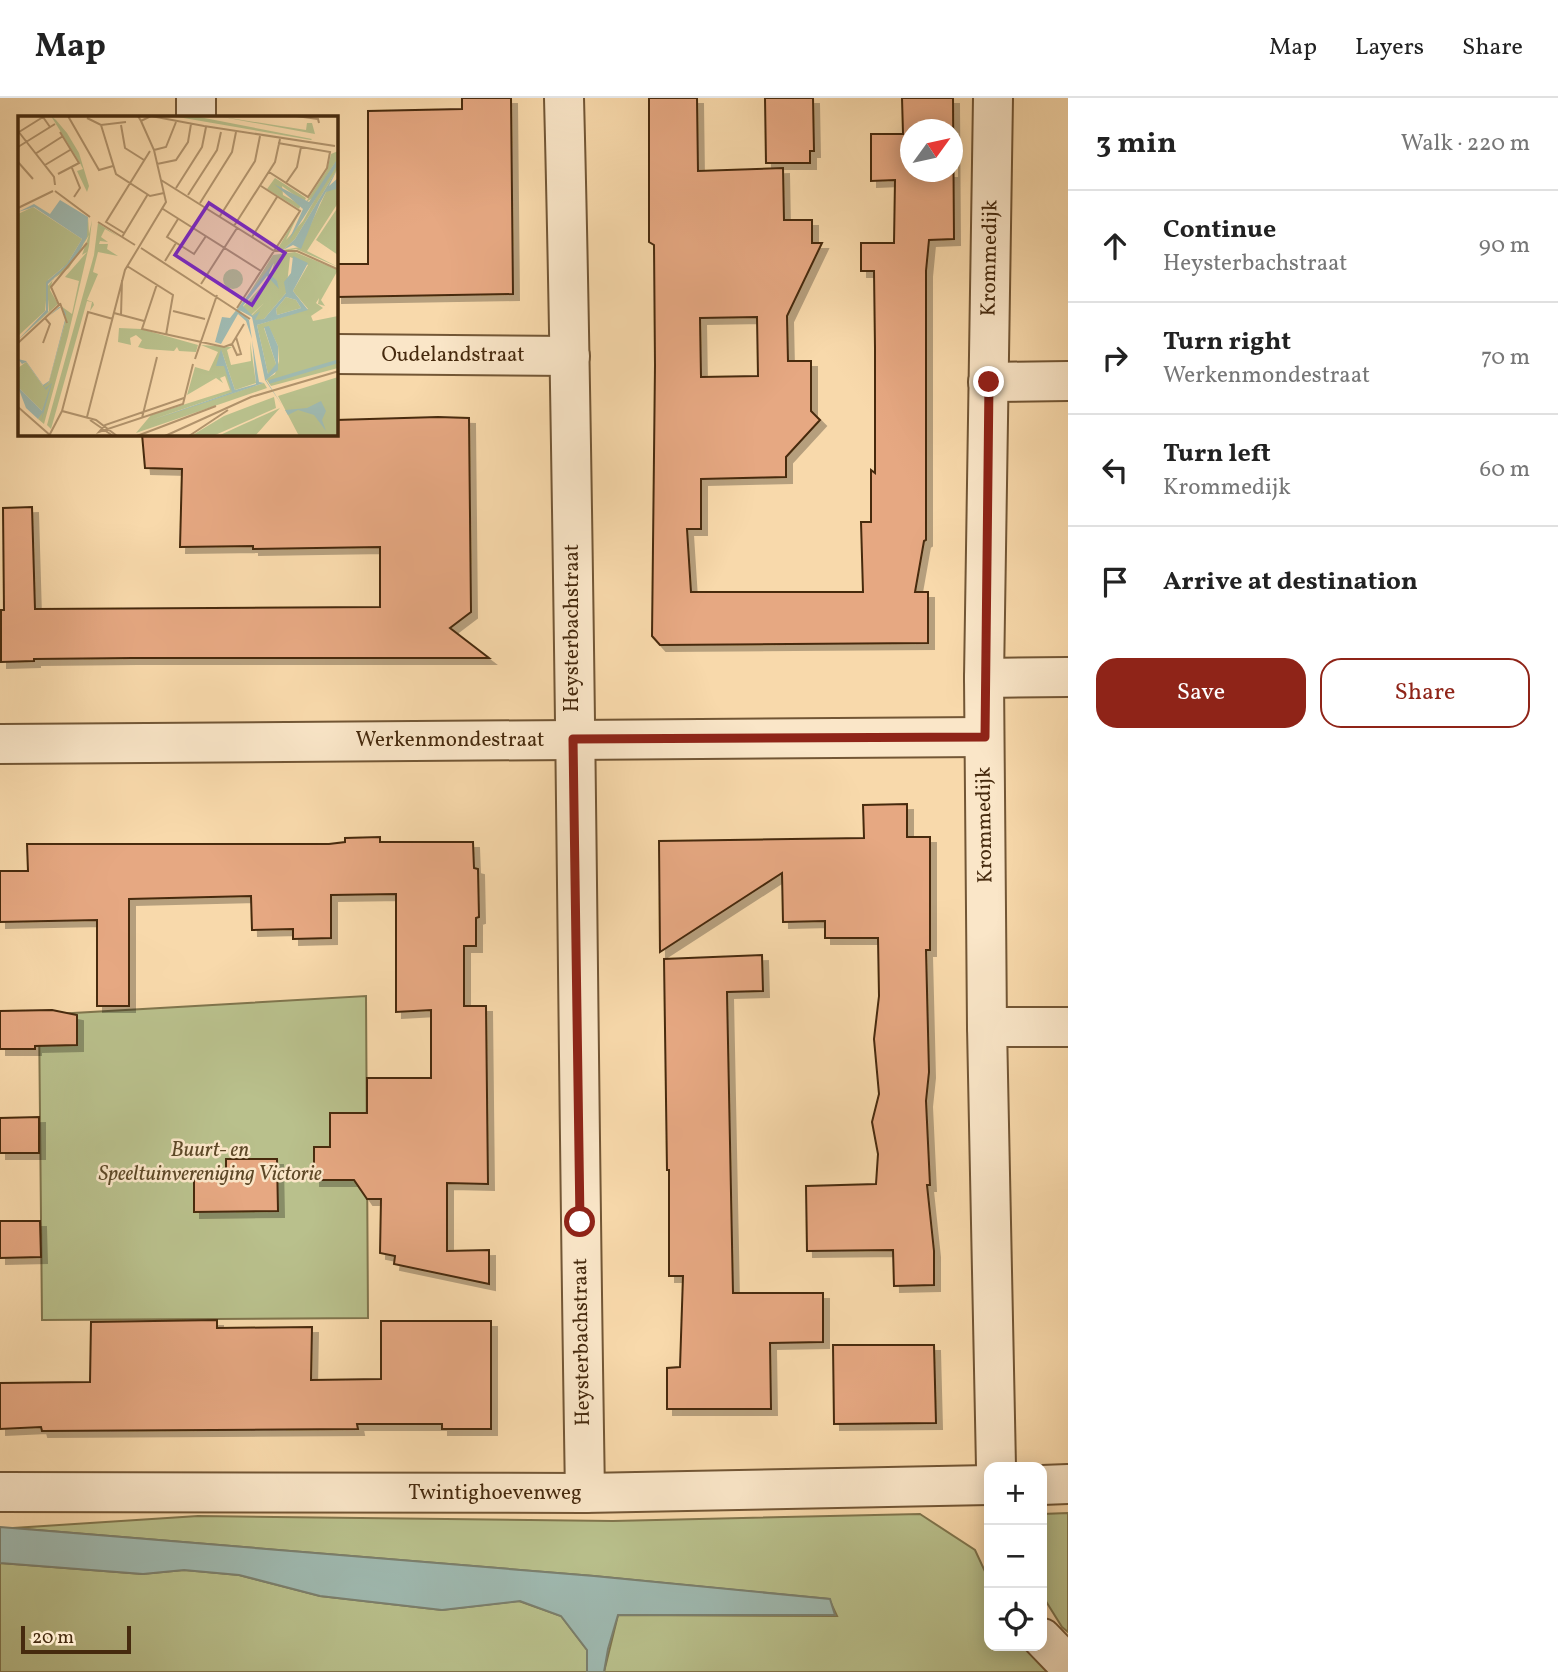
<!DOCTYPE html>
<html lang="en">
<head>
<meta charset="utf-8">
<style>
	body { margin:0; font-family:Vollkorn,serif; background:#f2f2f2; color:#222 }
	.controls { position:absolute; right:21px; bottom:21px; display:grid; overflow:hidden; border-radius:14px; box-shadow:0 4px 18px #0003 }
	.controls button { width:63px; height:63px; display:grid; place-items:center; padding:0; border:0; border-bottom:2px solid #e0e0e0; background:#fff; color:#222; font:35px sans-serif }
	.compass { position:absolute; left:900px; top:21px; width:63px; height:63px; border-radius:50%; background:#fff; box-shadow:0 4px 18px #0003; rotate:57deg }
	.scale { position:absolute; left:21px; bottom:18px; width:110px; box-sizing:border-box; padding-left:7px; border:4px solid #462a0e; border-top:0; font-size:19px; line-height:24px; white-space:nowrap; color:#462a0e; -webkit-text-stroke:5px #fae6c8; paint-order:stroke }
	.stop { position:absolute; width:21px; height:21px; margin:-16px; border:5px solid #8f2418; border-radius:50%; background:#fff }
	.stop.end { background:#8f2418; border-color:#fff; box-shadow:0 2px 7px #0008 }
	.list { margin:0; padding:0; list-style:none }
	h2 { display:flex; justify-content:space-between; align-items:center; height:91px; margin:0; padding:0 28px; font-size:30px }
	h2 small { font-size:23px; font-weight:400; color:#767676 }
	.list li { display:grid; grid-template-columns:46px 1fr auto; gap:21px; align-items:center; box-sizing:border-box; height:112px; padding:0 28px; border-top:2px solid #e0e0e0 }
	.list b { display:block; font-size:26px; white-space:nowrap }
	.list p { margin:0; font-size:23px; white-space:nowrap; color:#767676 }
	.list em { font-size:23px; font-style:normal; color:#767676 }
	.actions { display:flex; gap:14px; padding:21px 28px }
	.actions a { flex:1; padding:16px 0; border:2px solid #8f2418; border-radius:21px; text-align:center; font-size:24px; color:#8f2418 }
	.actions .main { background:#8f2418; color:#fff }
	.icon { flex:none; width:38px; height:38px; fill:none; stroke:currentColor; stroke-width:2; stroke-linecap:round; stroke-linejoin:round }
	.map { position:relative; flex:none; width:1068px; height:1574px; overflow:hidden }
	header { display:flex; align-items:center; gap:42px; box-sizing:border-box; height:98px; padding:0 35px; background:#fff; border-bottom:2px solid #e0e0e0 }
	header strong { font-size:33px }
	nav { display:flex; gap:38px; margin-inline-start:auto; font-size:24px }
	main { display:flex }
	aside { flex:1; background:#fff }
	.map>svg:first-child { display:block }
	.green { fill:#b9c08c; stroke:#80754d; stroke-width:2 }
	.water { fill:#9fb9b0; stroke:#7b806f; stroke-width:2 }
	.building { fill:#e6a882; stroke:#462a0e; stroke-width:2; fill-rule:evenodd; filter:url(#shadow) }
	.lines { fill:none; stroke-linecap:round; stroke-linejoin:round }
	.minor-casing { stroke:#725635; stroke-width:42 }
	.minor { stroke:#fae6c8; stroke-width:38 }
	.route { stroke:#8f2418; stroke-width:9 }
	.labels { text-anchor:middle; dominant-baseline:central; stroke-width:5; stroke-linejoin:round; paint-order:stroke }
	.street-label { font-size:21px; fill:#462a0e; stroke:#fae6c8 }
	.park-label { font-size:21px; font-style:italic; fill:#5d4827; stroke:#fae6c8 }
	.inset-river { fill:none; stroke:#9fb9b0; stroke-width:3.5 }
	.inset-road { fill:none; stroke:#b1936c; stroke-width:2 }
	.view { fill:#7b2cbf; fill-opacity:0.15; stroke:#7b2cbf; stroke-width:3.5 }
	.inset-edge { fill:none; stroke:#462a0e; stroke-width:3.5 }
</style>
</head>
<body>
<header>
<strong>Map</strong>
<nav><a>Map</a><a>Layers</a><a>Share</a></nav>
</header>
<main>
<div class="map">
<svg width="1068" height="1574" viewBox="0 0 1068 1574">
	<defs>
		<filter id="shadow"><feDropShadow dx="6" dy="6" stdDeviation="0" flood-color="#0004"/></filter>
	</defs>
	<rect width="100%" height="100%" fill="#f8d9ab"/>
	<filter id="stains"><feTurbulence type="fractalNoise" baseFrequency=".00286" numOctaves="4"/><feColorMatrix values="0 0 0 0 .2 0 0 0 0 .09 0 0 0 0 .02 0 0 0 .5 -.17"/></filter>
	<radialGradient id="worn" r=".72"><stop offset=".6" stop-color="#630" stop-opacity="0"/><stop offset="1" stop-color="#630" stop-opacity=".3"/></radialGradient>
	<g class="green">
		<path d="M366,898L368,1220L42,1222L39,917Z"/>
		<path d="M1068,1415V1534L1062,1529L1042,1497V1416Z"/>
		<path d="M920,1416L975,1452L989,1482V1548H1024L1049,1574H604L618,1517L837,1518L829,1501L594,1478L13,1430L198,1418L613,1423Z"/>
		<path d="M0,1465L142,1476L184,1472L239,1477L320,1498L442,1512L519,1503L561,1518L587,1552V1574H0Z"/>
	</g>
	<path class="water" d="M0,1429L594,1478L830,1501L835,1517H618L608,1551L604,1574H587V1552L561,1518L520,1503L442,1512L320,1498L239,1477L184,1472L143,1476L0,1465Z"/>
	<g class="building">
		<path d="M462,0H511L513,196L336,199V166H368V13L462,11Z"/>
		<path d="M649,0H697L698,73L783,70L784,122H812V145H822L787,218L788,263H811V313L820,322L786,359V379L701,381V431H687L691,494H863L861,424H871V372L875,375V250L874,173H861V145H894L895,82L871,83V36H903L902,0H953L954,141L929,142L926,173V442L924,443L915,494H928V545L660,547L652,538L655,267L654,147L649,144ZM911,32H953V74H911ZM757,219L758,278L701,279L700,220Z"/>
		<path d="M765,0H813L814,53H810V65H766Z"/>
		<path d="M438,319L469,320L471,514L450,530L489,560H132L34,561V563L1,564V512H4L3,410L32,409L35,511L380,509V449L253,451V448L180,449L182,371L145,370L142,336H336V322Z"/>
		<path d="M907,706V739H930V852H926L929,974L926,1003L930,1087H927L934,1153V1187L894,1188L893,1152L807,1153L806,1088L876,1086L878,1056L872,1024L879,996L874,941L879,898L878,840H825V823L783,824L782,775L660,854L659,743L864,740L863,707Z"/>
		<path d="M380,739V744H473L474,770L478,771L479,819L476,820V848H464V908H486L488,1086L447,1085V1153L489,1152V1186L394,1166L395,1158L380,1155L381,1101H367L354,1082H314V1049H330V1015H367V980H431V912L396,914V796L331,797V840L293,841V831L252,832L251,798L129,801V908H97V822L0,824V773H28L27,746H329L345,744V740Z"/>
		<path d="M762,857L763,893L727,894L733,1195H823V1244L770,1245L771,1311H667V1270L680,1269L683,1178H669V1072H667L664,861Z"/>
		<path d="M52,912L77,917V947L35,948V951H0V913Z"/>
		<path d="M39,1019V1055H0V1020Z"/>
		<path d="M226,1061H277L278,1113L194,1114V1079H226Z"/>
		<path d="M0,1123H40L41,1159L0,1160Z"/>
		<path d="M217,1222V1230L312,1229L311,1282L381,1281V1223H491V1331H442V1326H357L358,1331L42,1333L41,1329L0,1331V1285L90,1284L91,1224Z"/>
		<path d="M833,1247H934L936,1325L834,1326Z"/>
	</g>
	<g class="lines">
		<g class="minor-casing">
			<g id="minor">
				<path d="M196,0V19"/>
				<path d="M564,0C576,465 577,930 585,1395"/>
				<path d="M993,0L984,580L987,929L996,1369"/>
				<path d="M336,256L570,258"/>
				<path d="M988,284L1068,283"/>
				<path d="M984,580L1068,579"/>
				<path d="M0,646L984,639"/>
				<path d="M987,929H1068"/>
				<path d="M1042,1387L1068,1386"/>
				<path d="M0,1394L585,1395L989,1387"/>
				<path d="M1042,1540L1068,1567"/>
			</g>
		</g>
		<use href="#minor" class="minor"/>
	</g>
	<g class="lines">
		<path class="route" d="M580,1124L573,641L985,639L989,284"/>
	</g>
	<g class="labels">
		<g class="street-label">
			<text transform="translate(990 160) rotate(-89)">Krommedijk</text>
			<text x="453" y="257">Oudelandstraat</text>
			<text transform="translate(572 530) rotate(-90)">Heysterbachstraat</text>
			<text x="450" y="642">Werkenmondestraat</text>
			<text transform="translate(985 727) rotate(-91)">Krommedijk</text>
			<text transform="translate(582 1244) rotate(-91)">Heysterbachstraat</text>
			<text x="495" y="1395">Twintighoevenweg</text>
		</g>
		<g class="park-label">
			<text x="210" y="1052">Buurt- en<tspan x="210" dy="24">Speeltuinvereniging Victorie</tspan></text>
		</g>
	</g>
	<g transform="translate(18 18)">
		<rect width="320" height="320" fill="#f8d9ab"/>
		<path d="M33,0L38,4L49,17L61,37L71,70L69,76L59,55L65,53L62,47ZM154,0H176L294,23L293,24ZM199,0L288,14L289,7H294L297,18ZM320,35V52L277,123L265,134L282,131L308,76L320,67V87L289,135L320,151L278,133L265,136L259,134L284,91L268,124L285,105L318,45L295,82L288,86L309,54L313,38ZM257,62L288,82L286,86L264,70L265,79L283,89L281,93L249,73ZM15,91L64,123L49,148L30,164L27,195L0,220V98ZM320,91H321L320,139L298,124ZM70,101L71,118L74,104L71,130L50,220L26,308L20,303L24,295L0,271V252L8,246L25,270L31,266L48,203L43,190L54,198L61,165L47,161L69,136L64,139L71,119L51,152L35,163L32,174L40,188L0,224L31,195L29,171L66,127ZM80,107L101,121L87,113L83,121L90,126L82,125L81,128H90L89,133L100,140L80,136L75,156L80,158L69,184L75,186L76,189L72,195L74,186L69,185L33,313L29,309L76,139ZM277,136L320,154L303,184L307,190L300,188L301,182L298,187L305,192L293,200L295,205L320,200V252L253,270L248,263L257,258L261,245L260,230L251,211L246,212L258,248L257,255L250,258L239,209L290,193L275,175L290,149L272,141L268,177L246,203L238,205L233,200L246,187L233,199L224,192L253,160L256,147L227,184L255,139ZM205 163a10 10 0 1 1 20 0a10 10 0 1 1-20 0ZM268,181L278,184L283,192L259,199L258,193ZM101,212L123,213L180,229L178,236L161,235L159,231L156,235L128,233L120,231L124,224L118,219L112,222L113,229L100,226ZM232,225L238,267L217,274L203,233L215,276L133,304L246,267L249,272L118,317L133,299L212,274L207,260L202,262L205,267L198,262L169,279L177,251L191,255L200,236L183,229L214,231L209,234L213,249L233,245ZM320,261V320H281L260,280ZM256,281L258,292L195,320H173L206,300ZM262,292L237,320H200L226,308Z" fill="#b9c08c"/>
		<path d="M318,45V51L270,126L285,93L256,68L291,86ZM320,52L311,70L320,62L318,73L308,76L302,87L283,133L275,129L265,134L277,123ZM42,84L70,101L69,121L59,140L30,168V196L0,224L28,194V166L49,148L64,123L16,91L0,96L16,88L32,98ZM275,140L290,147L275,175L290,194L239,209L250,258L258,248L246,211L251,210L260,230V254L248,264L264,289L247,264L234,201L221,194L231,204L234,223L228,205L220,198L203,228L197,226L204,201L212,202L256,146L251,157L259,165L261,173L249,160L225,190L235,200L242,195L237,204L246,203L268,177L266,166L273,157ZM268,181L278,184L283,192L259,199L258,193ZM41,191H44L48,197V203L31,266L26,270L27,272L34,267L50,210L23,306L25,296L20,303L8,292L0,271L24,295L33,268L28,274L8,246L4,248L0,243L8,245L25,269L31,265L48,200L43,191L31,200ZM234,224L241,266L246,267L132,305L214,276L206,250H198L203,233L217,274L238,268ZM303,285L308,295L304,304L308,315L296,299L280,294L270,299L267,294L289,292Z" fill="#9fb9b0" fill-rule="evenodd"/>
		<path class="inset-river" d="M251,266L321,245"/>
		<path class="inset-road" d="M50,0L81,54L95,50M120,0L123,5L133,0L186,10M278,0L300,3L301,7M69,2L83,9L108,6M83,9L98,58L132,80L146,77M103,9L107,32L126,44M186,10L317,30M0,15L36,61L37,69M1,16L25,1L32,11M0,31L37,8M136,34L148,31L158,6M17,38L45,20M0,46L15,63M139,48L158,44L170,26L173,8M27,49L52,34M54,52L62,72L56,81M251,56L290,81L309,52L312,36L260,27M40,58L61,47L42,16M143,64L256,135H279L319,153M268,67L279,51L283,31M158,72L184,31L188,11M37,75L72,101M170,79L199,34L203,16M182,87L214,36L218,16M0,92L35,75M145,93L243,155M202,100L237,45L242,20M160,103L149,121L176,138L188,120M80,106L117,129M216,110L257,46L262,23M106,117L88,106L132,35M104,121L130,78M234,121L259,81M123,132L232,203M147,145L158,127M109,150L155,179L148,219M139,168L124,213L206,231L214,228L226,208M183,168L219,112M42,187L49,207M219,192L282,95L243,70M155,195L187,203M96,197L126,205M103,199L104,164M0,227L41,189L33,171L69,127M25,227L32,208L27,202M214,228L219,239L223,238L218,221M177,243L199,179M166,282L87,309L81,316L165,288L175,248M0,291L33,320M44,295L70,196L95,203M69,301L107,154L148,86L136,34L123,5M124,302L139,241M72,304L95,320M32,318L44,295L78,304L99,320M119,320L198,290M147,320L233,281L321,255M171,320L210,294"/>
		<path class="view" d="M191,87L267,137L234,189L157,139Z"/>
		<rect width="320" height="320" class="inset-edge"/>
	</g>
	<rect width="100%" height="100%" filter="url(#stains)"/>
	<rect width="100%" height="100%" fill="url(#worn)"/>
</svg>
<div class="controls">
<button>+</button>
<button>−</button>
<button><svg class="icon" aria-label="locate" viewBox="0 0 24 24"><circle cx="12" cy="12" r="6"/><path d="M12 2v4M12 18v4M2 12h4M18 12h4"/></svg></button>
</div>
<svg class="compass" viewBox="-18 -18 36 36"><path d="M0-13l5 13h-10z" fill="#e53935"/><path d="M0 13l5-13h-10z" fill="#767676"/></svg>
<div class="scale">20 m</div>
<div class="stop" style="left:580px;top:1124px"></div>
<div class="stop end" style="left:989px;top:284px"></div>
</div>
<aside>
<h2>3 min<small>Walk · 220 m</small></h2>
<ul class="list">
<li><svg class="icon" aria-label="ahead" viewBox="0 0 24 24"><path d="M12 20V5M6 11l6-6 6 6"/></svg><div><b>Continue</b><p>Heysterbachstraat</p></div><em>90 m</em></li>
<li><svg class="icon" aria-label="right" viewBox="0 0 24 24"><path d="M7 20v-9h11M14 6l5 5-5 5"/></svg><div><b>Turn right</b><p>Werkenmondestraat</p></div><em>70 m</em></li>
<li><svg class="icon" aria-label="left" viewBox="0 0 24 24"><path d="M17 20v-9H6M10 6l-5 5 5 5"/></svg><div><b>Turn left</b><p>Krommedijk</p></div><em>60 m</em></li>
<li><svg class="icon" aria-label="arrive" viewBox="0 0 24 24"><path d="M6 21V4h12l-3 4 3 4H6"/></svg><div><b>Arrive at destination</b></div></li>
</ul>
<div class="actions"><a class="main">Save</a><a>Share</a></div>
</aside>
</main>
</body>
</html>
